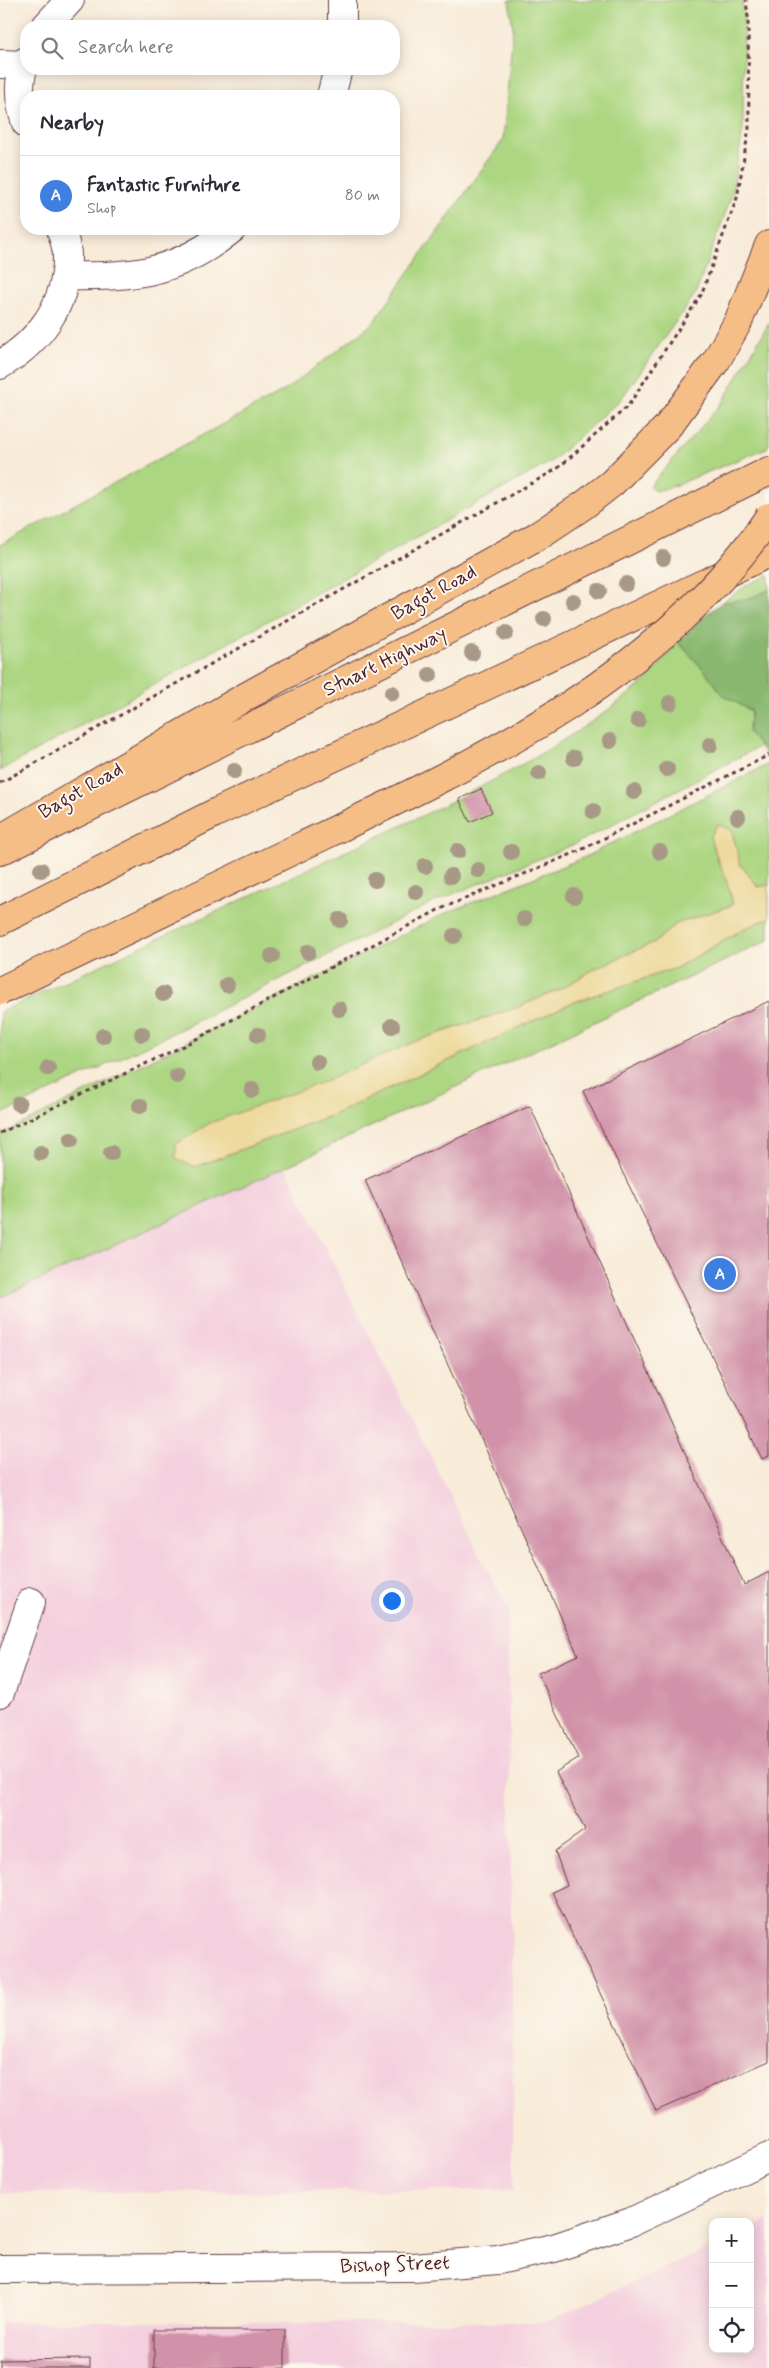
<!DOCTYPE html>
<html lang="en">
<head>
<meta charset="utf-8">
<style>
	body { margin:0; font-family:Mynerve,sans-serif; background:#f2f2f3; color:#2b2b33 }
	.controls { position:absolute; right:15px; bottom:15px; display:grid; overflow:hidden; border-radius:10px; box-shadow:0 2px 12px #0003 }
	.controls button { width:45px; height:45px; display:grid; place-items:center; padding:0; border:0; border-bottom:1px solid #e1e1e2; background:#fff; color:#2b2b33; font:25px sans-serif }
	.you { position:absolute; left:391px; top:1600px; width:18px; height:18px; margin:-12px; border:4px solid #fff; border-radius:50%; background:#1a73e8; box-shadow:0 0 0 8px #1a73e833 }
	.badge { display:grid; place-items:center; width:32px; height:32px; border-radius:50%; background:#ea580c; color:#fff; font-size:16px; font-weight:700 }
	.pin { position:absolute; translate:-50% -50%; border:2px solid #fff; box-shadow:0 1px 5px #0006 }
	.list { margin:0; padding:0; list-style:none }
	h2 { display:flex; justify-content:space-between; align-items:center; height:65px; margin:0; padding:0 20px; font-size:21px }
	h2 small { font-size:16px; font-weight:400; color:#7c7c81 }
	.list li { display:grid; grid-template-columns:32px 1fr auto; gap:15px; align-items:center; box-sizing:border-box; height:80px; padding:0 20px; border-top:1px solid #e1e1e2 }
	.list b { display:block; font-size:19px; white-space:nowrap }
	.list p { margin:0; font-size:16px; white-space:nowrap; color:#7c7c81 }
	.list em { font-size:16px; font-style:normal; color:#7c7c81 }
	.icon { flex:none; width:28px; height:28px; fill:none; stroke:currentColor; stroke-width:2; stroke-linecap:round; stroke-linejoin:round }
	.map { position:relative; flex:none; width:769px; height:2368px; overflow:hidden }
	.search { position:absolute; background:#fff; box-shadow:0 2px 12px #0003; left:20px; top:20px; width:380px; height:55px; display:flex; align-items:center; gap:12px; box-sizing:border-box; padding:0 18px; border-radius:20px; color:#7c7c81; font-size:19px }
	.panel { position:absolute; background:#fff; box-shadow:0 2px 12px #0003; left:20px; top:90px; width:380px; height:145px; border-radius:20px }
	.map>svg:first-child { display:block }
	.built { fill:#f4cfde }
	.green { fill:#acd681; stroke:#7b7a56 }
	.forest { fill:#89b76f; stroke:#6a6b4d }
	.sand { fill:#eeda9e; stroke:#9c7c64 }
	.building { fill:#d192a9 }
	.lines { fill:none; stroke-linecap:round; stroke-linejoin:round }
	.minor-casing { stroke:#643e45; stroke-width:30 }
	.major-casing { stroke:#643e45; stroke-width:30 }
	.highway-casing { stroke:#643e45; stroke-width:30 }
	.path { stroke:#643e45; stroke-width:3; stroke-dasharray:4 4; stroke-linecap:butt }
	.minor { stroke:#fff; stroke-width:28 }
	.major { stroke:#f6be87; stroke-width:28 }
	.highway { stroke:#f6be87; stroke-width:28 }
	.major-bridge-casing { stroke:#643e45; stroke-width:30; stroke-linecap:butt }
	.major-bridge { stroke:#f6be87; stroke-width:28 }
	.tree { fill:#a89987 }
	.labels { text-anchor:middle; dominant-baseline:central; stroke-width:4; stroke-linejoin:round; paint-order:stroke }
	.street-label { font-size:20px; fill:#4a1f2b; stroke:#fbf7ec }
</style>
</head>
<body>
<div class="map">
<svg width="769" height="2368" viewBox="0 0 769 2368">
	<rect width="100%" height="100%" fill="#fbf7ec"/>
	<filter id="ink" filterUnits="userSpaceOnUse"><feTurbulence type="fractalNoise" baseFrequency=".02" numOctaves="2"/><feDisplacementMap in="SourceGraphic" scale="10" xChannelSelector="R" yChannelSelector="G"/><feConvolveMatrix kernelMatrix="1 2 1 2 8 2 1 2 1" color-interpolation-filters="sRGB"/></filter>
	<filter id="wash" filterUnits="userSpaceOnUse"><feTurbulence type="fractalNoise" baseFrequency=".0096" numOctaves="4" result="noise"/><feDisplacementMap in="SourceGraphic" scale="20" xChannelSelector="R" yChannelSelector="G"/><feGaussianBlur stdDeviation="1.12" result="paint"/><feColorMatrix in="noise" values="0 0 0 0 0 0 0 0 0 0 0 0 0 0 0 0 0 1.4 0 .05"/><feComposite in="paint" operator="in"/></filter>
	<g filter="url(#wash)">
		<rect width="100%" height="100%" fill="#f8ebd8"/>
		<g class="built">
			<path d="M285,1167L508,1610L514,2190L0,2193V1298Z"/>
			<path d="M769,2220V2368H0V2322H546L713,2246V2349H750V2229Z"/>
		</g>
		<g class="green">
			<path d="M509,0H742L744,15L743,130L732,195L696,293L621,399L552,461L0,771V545L284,391L372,324L503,140L513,28Z"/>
			<path d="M769,323V443L767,448L671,487L655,491L650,486L722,403Z"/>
			<path d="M769,575V590L750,598L721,603L747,585Z"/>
			<path d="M678,642L704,670L723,695L751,711L748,732L760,746L575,844L434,902L177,1031L0,1115V1012C106,963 213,913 319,864C429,812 551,761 645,681C657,670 667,655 678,642Z"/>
			<path d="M769,764V885L758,887L740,864L732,831L716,857L727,879L733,905L676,924L655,942L596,968L561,989L516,1008L416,1041L324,1082L195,1167L337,1113L571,1003L676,968L745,928L769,918V940L285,1167L0,1298V1135L446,913L583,858Z"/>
		</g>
		<path class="forest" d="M769,590V758L748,732L751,711L723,695L704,670L678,642L703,617L721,603L750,598Z"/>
		<path class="sand" d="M718,824L732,831L740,864L758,887L769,885V918L745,928L676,968L571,1003L337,1113L195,1167L176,1159V1144L210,1123L323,1082L416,1041L516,1008L561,989L596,968L655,942L676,924L733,905C729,881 717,860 710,837Z"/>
		<g id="blocks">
			<g class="building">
				<path d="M481,789L492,812L470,822L459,799Z"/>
				<path d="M769,1001V1456L762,1459L583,1091Z"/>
				<path d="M530,1106L744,1585L769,1572V2061L656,2111L552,1892L567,1885L555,1851L585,1830L556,1772L578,1758L538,1673L578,1655L365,1180Z"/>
				<rect x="154" y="2330" width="131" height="38"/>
				<path d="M90,2359V2368H0V2360Z"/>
			</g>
		</g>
	</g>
	<g filter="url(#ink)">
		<use href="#blocks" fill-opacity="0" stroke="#643e45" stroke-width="1"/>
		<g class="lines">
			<g class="minor-casing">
				<g id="minor">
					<path d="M342,0V26"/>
					<path d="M46,26L70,0"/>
					<path d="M26,61C17,81 19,103 26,123"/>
					<path d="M0,64L24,65"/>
					<path d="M331,96L338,69"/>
					<path d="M66,276C133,278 178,273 232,229"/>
					<path d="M0,365C40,341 68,303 67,255C67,247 63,237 61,229"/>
					<path d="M0,1693L31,1602"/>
					<path d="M0,2269L413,2267L498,2260L554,2248L631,2222L769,2157"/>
				</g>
			</g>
			<g class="major-casing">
				<path id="major" d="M0,839L247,696L539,535L584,505L612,483L668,426L716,361L738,322L769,245"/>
			</g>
			<g class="highway-casing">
				<g id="highway">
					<path d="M0,851L769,471"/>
					<path d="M0,921L215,813L769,553"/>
				</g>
			</g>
			<g class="path">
				<path d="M0,783L557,469L628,406L701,295L737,198L749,128L748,17L746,0"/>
				<path d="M0,1133L185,1045L438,910L579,851L769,755"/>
			</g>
			<use href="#minor" class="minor"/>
			<use href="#major" class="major"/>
			<use href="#highway" class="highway"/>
			<g class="major-bridge-casing">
				<path id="major-bridge" d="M0,991C101,942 201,894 302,846C474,764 659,680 769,517"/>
			</g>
			<use href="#major-bridge" class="major-bridge"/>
		</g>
		<g class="tree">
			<circle cx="663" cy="558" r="8"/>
			<circle cx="626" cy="584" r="8"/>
			<circle cx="599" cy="591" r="8"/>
			<circle cx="573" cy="601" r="8"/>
			<circle cx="544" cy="619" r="8"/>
			<circle cx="506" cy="633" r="8"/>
			<circle cx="472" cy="653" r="8"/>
			<circle cx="430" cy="675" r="8"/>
			<circle cx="392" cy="693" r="8"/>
			<circle cx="670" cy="703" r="8"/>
			<circle cx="638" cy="720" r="8"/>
			<circle cx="610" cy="741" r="8"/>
			<circle cx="710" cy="745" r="8"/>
			<circle cx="574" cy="758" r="8"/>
			<circle cx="667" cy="769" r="8"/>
			<circle cx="234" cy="771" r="8"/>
			<circle cx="539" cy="773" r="8"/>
			<circle cx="634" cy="792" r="8"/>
			<circle cx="593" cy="811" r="8"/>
			<circle cx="738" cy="817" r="8"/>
			<circle cx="458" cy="851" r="8"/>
			<circle cx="511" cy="852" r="8"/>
			<circle cx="660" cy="852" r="8"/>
			<circle cx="425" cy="866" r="8"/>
			<circle cx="41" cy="870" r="8"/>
			<circle cx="478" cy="870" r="8"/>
			<circle cx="451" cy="876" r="8"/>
			<circle cx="375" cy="880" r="8"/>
			<circle cx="416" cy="892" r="8"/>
			<circle cx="574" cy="896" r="8"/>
			<circle cx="524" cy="919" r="8"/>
			<circle cx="340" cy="920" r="8"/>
			<circle cx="454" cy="936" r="8"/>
			<circle cx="308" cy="952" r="8"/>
			<circle cx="272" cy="956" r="8"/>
			<circle cx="227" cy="985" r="8"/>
			<circle cx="163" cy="994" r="8"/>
			<circle cx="339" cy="1009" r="8"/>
			<circle cx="392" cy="1026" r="8"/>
			<circle cx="142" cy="1034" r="8"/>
			<circle cx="258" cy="1035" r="8"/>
			<circle cx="103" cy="1036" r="8"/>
			<circle cx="317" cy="1062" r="8"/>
			<circle cx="48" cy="1068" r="8"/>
			<circle cx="177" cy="1076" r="8"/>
			<circle cx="252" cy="1090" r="8"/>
			<circle cx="19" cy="1104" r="8"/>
			<circle cx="140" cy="1106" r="8"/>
			<circle cx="71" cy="1140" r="8"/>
			<circle cx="41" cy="1153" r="8"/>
			<circle cx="111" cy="1153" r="8"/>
		</g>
	</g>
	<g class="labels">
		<g class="street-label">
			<text transform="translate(434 593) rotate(-29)">Bagot Road</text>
			<text transform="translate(385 662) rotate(-26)">Stuart Highway</text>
			<text transform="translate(81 791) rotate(-30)">Bagot Road</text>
			<text transform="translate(395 2265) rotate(-2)">Bishop Street</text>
		</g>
	</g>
</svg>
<div class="controls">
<button>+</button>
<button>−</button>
<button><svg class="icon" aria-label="locate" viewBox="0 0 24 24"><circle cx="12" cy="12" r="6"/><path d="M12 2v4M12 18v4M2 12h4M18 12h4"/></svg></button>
</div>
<div class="you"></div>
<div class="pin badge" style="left:720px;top:1274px;background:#3f7fe0">A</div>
<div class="search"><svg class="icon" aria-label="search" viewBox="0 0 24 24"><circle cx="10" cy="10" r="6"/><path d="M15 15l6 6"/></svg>Search here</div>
<section class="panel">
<h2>Nearby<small></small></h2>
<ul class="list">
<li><span class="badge" style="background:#3f7fe0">A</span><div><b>Fantastic Furniture</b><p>Shop</p></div><em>80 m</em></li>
</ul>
</section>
</div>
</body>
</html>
